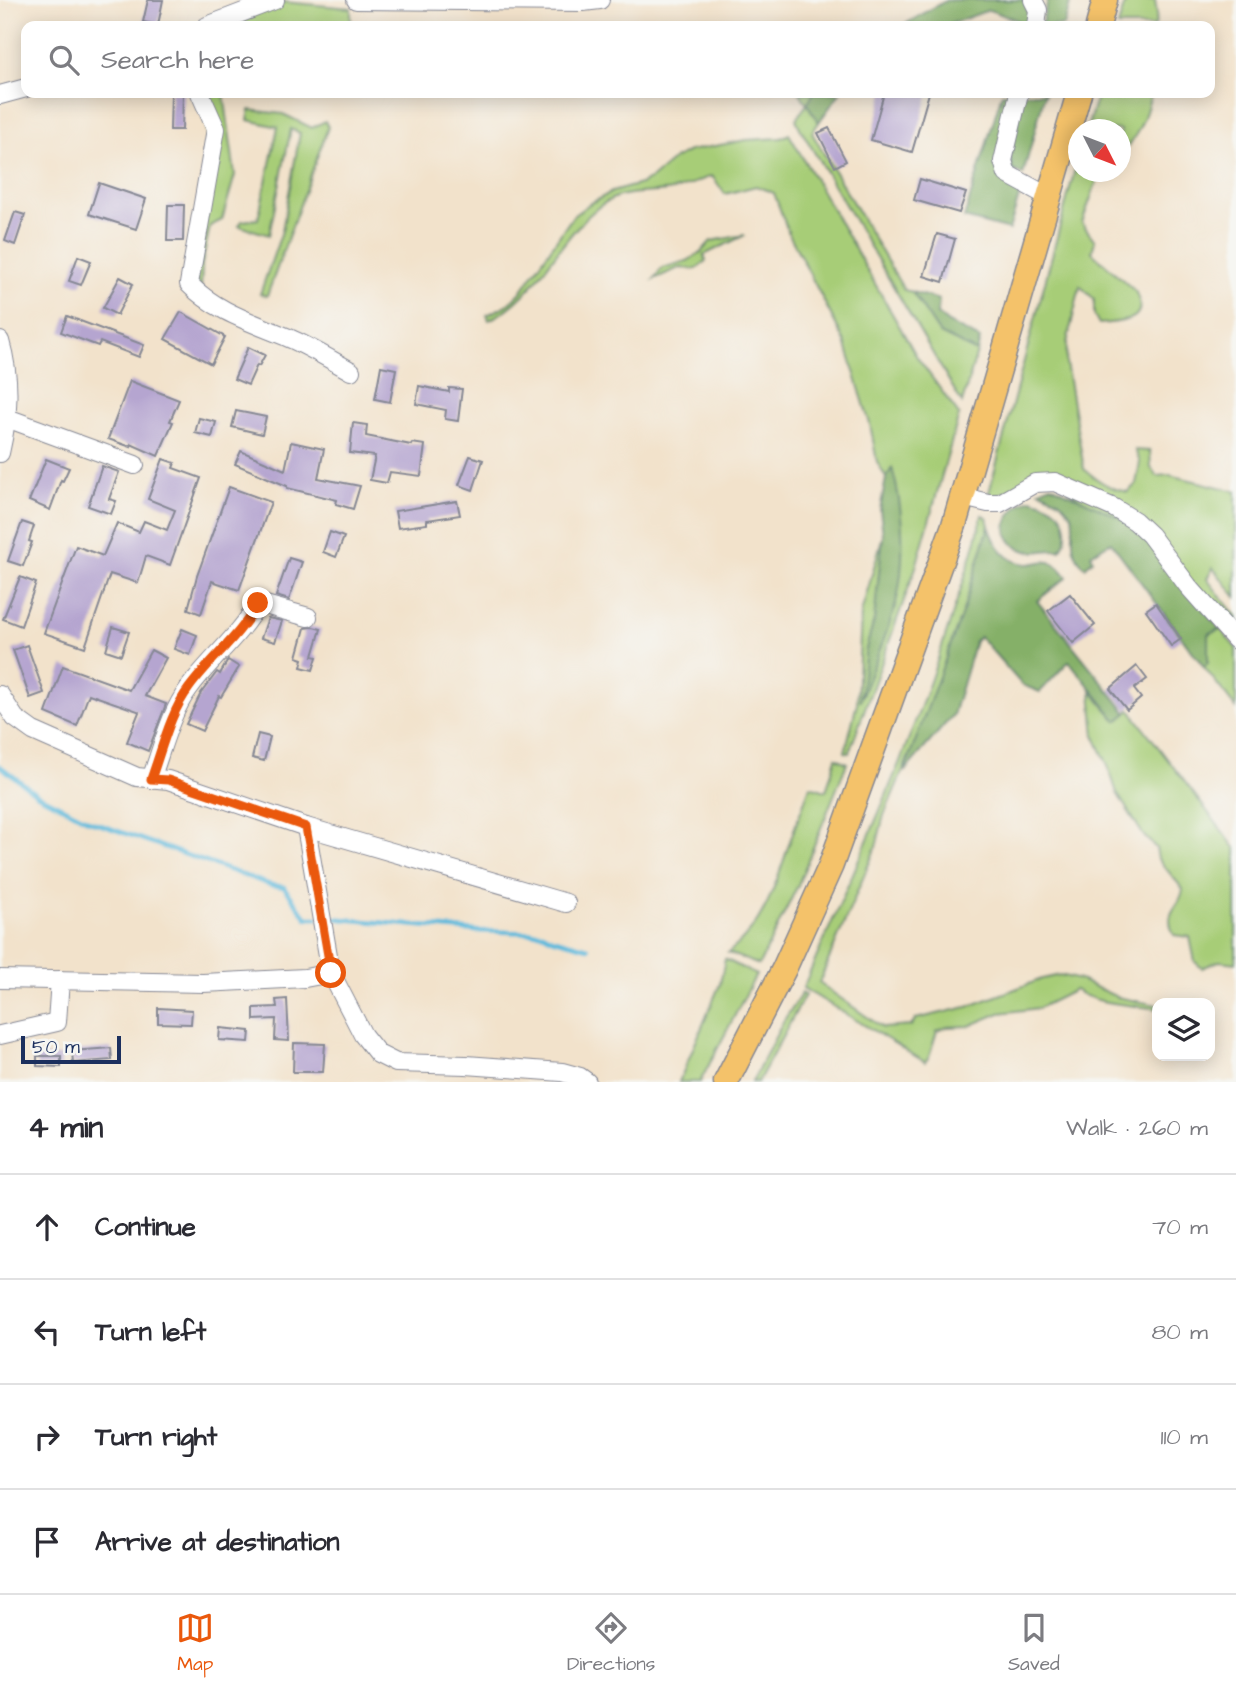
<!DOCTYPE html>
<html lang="en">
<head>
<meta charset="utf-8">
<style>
	body { margin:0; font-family:"Architects Daughter",sans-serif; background:#f7f7f7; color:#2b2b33 }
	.controls { position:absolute; right:21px; bottom:21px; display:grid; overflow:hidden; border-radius:14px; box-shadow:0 4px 18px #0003 }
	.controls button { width:63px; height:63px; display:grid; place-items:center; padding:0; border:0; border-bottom:2px solid #e1e1e2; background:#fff; color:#2b2b33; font:35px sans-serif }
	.compass { position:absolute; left:1068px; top:119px; width:63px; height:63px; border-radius:50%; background:#fff; box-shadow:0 4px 18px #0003; rotate:132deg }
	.scale { position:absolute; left:21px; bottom:18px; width:100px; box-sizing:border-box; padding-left:7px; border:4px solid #1b2f5e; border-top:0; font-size:19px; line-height:24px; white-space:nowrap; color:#1b2f5e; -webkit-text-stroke:5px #f6f6f2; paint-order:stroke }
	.stop { position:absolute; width:21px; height:21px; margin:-16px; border:5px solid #ea580c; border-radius:50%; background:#fff }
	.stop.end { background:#ea580c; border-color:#fff; box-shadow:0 2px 7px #0008 }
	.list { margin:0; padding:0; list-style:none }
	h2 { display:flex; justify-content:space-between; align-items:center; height:91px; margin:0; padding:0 28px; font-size:30px }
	h2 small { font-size:23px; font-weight:400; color:#7c7c81 }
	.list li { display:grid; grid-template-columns:46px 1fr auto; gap:21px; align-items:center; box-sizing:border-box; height:105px; padding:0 28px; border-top:2px solid #e1e1e2 }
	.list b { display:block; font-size:26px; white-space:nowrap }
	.list em { font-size:23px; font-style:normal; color:#7c7c81 }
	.icon { flex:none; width:38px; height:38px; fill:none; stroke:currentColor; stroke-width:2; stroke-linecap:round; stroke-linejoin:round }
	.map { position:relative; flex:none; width:1236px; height:1082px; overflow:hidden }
	.search { position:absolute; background:#fff; box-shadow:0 4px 18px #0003; left:21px; right:21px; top:21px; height:77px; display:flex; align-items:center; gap:18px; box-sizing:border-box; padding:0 24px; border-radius:14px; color:#7c7c81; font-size:26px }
	.sheet { height:511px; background:#fff }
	nav { display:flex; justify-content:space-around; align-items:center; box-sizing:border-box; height:98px; border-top:2px solid #e1e1e2; background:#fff; font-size:19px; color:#7c7c81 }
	nav a { display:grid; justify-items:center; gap:4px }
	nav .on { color:#ea580c }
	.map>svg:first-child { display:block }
	.green { fill:#a7cd77; stroke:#617e6a; stroke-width:2 }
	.forest { fill:#85b068; stroke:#507063; stroke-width:2 }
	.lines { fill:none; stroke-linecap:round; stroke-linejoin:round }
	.stream { stroke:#5ebadc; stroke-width:4.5 }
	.building { fill:#b5a5d0 }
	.minor-casing { stroke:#868894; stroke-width:20 }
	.highway-casing { stroke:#868894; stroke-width:27 }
	.minor { stroke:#fff; stroke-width:18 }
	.highway { stroke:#f4c26a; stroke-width:24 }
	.route { stroke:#ea580c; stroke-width:9 }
</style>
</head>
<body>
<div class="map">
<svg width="1236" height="1082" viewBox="0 0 1236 1082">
	<rect width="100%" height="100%" fill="#f6f6f2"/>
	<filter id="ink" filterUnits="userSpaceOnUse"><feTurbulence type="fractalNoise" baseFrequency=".0143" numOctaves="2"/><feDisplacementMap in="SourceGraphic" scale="14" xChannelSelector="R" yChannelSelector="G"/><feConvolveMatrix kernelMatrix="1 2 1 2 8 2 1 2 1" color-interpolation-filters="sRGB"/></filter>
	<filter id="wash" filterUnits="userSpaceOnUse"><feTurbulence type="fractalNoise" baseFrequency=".00686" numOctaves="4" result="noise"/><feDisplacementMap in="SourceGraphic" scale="28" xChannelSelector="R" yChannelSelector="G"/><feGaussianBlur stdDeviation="1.57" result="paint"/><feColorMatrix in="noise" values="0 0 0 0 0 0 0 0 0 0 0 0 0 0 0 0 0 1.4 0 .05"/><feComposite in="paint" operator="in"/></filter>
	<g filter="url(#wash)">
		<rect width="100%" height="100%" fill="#f2e2cb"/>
		<g class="green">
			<path d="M1126,0H1155L1157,14L1155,26H1118Z"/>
			<path d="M283,2L351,8V24L333,26H222Z"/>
			<path d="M203,93H224L235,175L222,220L210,226L202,264L201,290L194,280L213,177Z"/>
			<path d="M800,93H814L807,104L819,122L812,133L904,290L912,292L940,334L977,352L962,403L800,128L796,119L807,104Z"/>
			<path d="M1098,93H1151C1147,113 1137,140 1121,153L1120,130L1087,129Z"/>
			<path d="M250,110L283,114L312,128L325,121L328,127L267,296L260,294L282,231L300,133L291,129L269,235L239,226L242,221L258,219L278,127L248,120Z"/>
			<path d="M789,134L917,357L959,415L916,567L849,753L845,752L857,703L861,613L883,535L874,621L866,649L861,697L896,602L902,532L899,502L892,469L886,478L877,462L870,424L845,342L789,234L774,193L756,186L725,194L712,176C700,180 689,186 677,189C650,196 625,187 600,206C556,239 539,297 489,320L487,315L507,305L520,293L573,216L589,204L612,192L640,184L652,178L674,159L689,151L746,140L781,138Z"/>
			<path d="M1078,158V172H1100L1082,223L1095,241L1092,252L1135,291C1152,323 1119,322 1099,324L1094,315V299L1080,286L1067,343L1066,363L1084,469C1097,480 1110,489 1128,492L1136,484L1140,462L1135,450L1150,451L1151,468L1157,476L1170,475L1236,491V597L1213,568L1207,579L1236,616V635L1053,475L995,496H988Z"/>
			<path d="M745,235L704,255L706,261L697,269L679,268L654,279L662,268L687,261L701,252L711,241Z"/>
			<path d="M982,515L987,517L989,526L964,608L918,735L884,815L876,847L819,983L883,1028L911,1026L916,1019L967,1007L1042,979L1060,975L1080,980L1117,997L1157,1005V1009C1131,1004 1096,1005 1075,990L1039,1008L1000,1013L969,1026L947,1027L937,1031L929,1057L925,1062L803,988C856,867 910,748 950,622C961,587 975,551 982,515Z"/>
			<path d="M1220,629L1236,648V708L1204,667L1208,662V634Z"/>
			<path d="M1091,691L1117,721L1130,710L1236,849V963L1219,961L1202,968L1195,962L1190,937L1174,935C1162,909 1181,909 1183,889L1158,859L1156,848L1144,836L1117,793L1107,763L1095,737Z"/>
			<path d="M836,758L847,763L798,885L759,965L728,953C763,926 775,887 788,847C795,826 803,806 810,786L826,791Z"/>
			<path d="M725,959L756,975L700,1082H679L720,984Z"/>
			<path d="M802,993L805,995L758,1082H752L784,1020Z"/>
		</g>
		<g class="forest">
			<path d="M947,0H1027L1032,26H1019L1017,20L989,10L945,26H902Z"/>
			<path d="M1048,0H1071L1064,26H1041Z"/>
			<path d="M814,93H840L819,122L807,104Z"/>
			<path d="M1002,93H1015L1001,144L1021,190L1009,230L964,218Z"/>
			<path d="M1023,93H1045L1023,175L1013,170L1010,156Z"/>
			<path d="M912,292L939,300L937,314L948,323L980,339L977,352L940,334Z"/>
			<path d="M892,468C904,508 906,563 896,603C887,636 872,669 860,701L866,649L874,621L883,535L880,510L886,478Z"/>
			<path d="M1051,485L1136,525L1220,629L1208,634V662L1204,667L1111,542L1091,554L1093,560L1085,567C1066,547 1076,538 1072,515L1060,501L1039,490Z"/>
			<path d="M1031,499C1039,501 1048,503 1054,508C1068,517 1070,538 1060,550C1047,549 1032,555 1021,549C995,536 1007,507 1031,499Z"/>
			<path d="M989,526C995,545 1007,563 1027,564C1035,564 1042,560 1050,562C1058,565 1062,570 1067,577L1037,601L1127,713L1117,721L1069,661L1040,692L1022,685L980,637L975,641L953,715L904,772L964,608Z"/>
		</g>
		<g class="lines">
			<g class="stream">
				<path d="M0,766L38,795L90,821L271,885L284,887L307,918H317"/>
				<path d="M331,918L476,931L543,933L552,938L588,948"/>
			</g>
		</g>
		<g id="blocks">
			<g class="building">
				<path d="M148,0H163L158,25L143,22Z"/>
				<path d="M171,93H183L182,130H170Z"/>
				<path d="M884,93H929L912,152L871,140Z"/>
				<path d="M829,128L846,161L835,167L818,133Z"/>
				<path d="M920,179L966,193L959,213L914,200Z"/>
				<path d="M99,183L146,199L136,229L89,214Z"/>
				<path d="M168,205H184L183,241H167Z"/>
				<path d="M15,212L25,215L15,245L5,241Z"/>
				<path d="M937,234L955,239L943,282L924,276Z"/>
				<path d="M78,256L91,261L81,285L69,281Z"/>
				<path d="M120,277L133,284L117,315L103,308Z"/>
				<path d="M181,312L225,337L211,364L165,339Z"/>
				<path d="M67,316L144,345L139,357L100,342L98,346L61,332Z"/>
				<path d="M248,347L265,355L259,366L257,365L248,385L234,379Z"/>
				<path d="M381,366L396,369L390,402L375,399Z"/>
				<path d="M130,381L179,400L170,421L173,422L158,456L131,444V447L108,439Z"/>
				<path d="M419,386L449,392V388L462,389L458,421L445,419L446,410L416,404Z"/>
				<path d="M236,411L266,417L262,434L232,427Z"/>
				<path d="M199,418L216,422L212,437L195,433Z"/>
				<path d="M353,423L367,425L366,436L411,445L412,443L425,445L421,476L390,472L387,483L370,480L375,456L350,453Z"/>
				<path d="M291,442L324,449L318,478L360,486L353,509L336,504L337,500L287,488V486L235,464L241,451L285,470Z"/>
				<path d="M470,456L483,460L473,490L459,485Z"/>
				<path d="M46,459L69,468L63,481L61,480L50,510L29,501Z"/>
				<path d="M163,459L175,463L173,468L201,478L170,565L146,556L138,583L110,574L85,647L44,633L76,546L103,556L117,523L139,532L144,521L167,530L175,510L148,499Z"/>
				<path d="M102,466L119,472L109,499L116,501L111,514L88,506Z"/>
				<path d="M229,487L271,502L239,590L212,581L201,614L188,609L197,576Z"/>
				<path d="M457,501L460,515L427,520V524L398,528L395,511Z"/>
				<path d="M22,522L34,526L29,541L32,542L23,566L8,561Z"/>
				<path d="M330,532L344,537L336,557L323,552Z"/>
				<path d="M289,558L302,562L289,600L276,596Z"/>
				<path d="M20,577L36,583L21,626L3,619Z"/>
				<path d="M1070,594L1095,625L1073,643L1048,611Z"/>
				<path d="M1156,603L1181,639L1171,646L1146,610Z"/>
				<path d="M268,618L282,621L275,642L261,638Z"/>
				<path d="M113,627L129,632L121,655L106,650Z"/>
				<path d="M313,627L321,629L313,656L317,657L313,670L301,667L303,659L297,657L305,628Z"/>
				<path d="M182,629L197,635L190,655L174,649Z"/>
				<path d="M27,645L44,693L30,698L13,650Z"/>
				<path d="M151,650L166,658L145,696L166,704L148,751L127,742L139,712L138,711L89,694L77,726L46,713L63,666L129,690Z"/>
				<path d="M228,660L239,667L221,697L219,696L202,731L186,724L201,693L217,672L220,674Z"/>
				<path d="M1137,666L1147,679L1134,689L1141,698L1127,710L1110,689Z"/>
				<path d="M258,734L270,737L264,761L252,758Z"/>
				<path d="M287,999L289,1041L275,1040L276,1019L254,1020V1008L277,1007L276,1000Z"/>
				<path d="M158,1008L192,1010L191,1024L158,1023Z"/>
				<path d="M220,1028L250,1031L249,1042L219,1040Z"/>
				<path d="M294,1043L325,1044L323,1072H293Z"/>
				<path d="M111,1048L112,1060L73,1063L72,1051Z"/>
				<path d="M37,1056H61V1067L37,1066Z"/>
			</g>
		</g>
	</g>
	<g filter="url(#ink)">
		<use href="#blocks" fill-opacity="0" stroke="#868894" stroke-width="2"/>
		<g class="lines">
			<g class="minor-casing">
				<g id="minor">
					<path d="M356,0L583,2L600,0"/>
					<path d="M1033,0L1038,10L1036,26"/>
					<path d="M207,26L275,0"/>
					<path d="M200,93L216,129L189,284C216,312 254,323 289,338C310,347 331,360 351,371"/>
					<path d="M1019,93L1003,161L1007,174L1049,197"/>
					<path d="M0,95L26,88"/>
					<path d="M0,341C11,379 9,414 0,453"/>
					<path d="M7,418L135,465"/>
					<path d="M963,497L988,503H1000L1035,483L1055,482L1114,508L1135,521L1150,535L1188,586L1236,640"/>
					<path d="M0,695L15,718L33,731L137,777L168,780L306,827L566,903"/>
					<path d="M151,779C162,749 170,713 189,688C211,658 240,636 258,603L308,617"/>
					<path d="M306,827L331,973L363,1035L378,1054L396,1063L466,1065L562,1072L580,1077L587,1082"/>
					<path d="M0,979L203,983L305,978L331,973"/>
					<path d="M0,1035L57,1022L60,980"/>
				</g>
			</g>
			<g class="highway-casing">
				<g id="highway">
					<path d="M1098,26L1105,0"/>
					<path d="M726,1082L784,969L831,865L954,525L1079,93"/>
				</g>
			</g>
			<use href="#minor" class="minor"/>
			<use href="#highway" class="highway"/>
		</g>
	</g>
	<g class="lines" filter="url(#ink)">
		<path class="route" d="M258,603C240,636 211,658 189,688C170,713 162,749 151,779L168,780L306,827L331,973"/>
	</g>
</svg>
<div class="controls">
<button><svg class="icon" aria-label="layers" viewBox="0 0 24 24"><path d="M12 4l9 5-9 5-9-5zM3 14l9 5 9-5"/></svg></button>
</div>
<svg class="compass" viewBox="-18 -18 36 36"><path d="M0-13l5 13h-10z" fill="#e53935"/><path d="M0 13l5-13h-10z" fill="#7c7c81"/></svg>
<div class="scale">50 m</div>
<div class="stop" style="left:331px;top:973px"></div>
<div class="stop end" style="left:258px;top:603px"></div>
<div class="search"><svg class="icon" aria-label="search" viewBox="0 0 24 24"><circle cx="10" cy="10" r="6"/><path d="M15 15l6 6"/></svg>Search here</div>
</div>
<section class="sheet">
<h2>4 min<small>Walk · 260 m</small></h2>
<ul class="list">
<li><svg class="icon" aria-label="ahead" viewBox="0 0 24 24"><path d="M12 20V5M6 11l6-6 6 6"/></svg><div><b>Continue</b></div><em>70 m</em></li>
<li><svg class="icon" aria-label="left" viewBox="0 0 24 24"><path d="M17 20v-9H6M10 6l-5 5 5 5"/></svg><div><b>Turn left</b></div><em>80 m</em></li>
<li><svg class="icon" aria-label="right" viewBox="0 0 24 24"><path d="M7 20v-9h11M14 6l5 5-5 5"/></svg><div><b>Turn right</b></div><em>110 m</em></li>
<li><svg class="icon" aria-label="arrive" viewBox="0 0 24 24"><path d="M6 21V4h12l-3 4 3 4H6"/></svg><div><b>Arrive at destination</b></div></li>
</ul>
</section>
<nav>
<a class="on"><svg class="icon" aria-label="map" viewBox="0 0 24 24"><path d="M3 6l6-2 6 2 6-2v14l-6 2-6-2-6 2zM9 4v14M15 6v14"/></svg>Map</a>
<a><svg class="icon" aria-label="directions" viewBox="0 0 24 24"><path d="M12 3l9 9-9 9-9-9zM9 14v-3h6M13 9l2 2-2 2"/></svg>Directions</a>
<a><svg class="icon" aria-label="saved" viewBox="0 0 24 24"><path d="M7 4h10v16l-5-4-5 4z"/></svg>Saved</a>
</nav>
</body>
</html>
